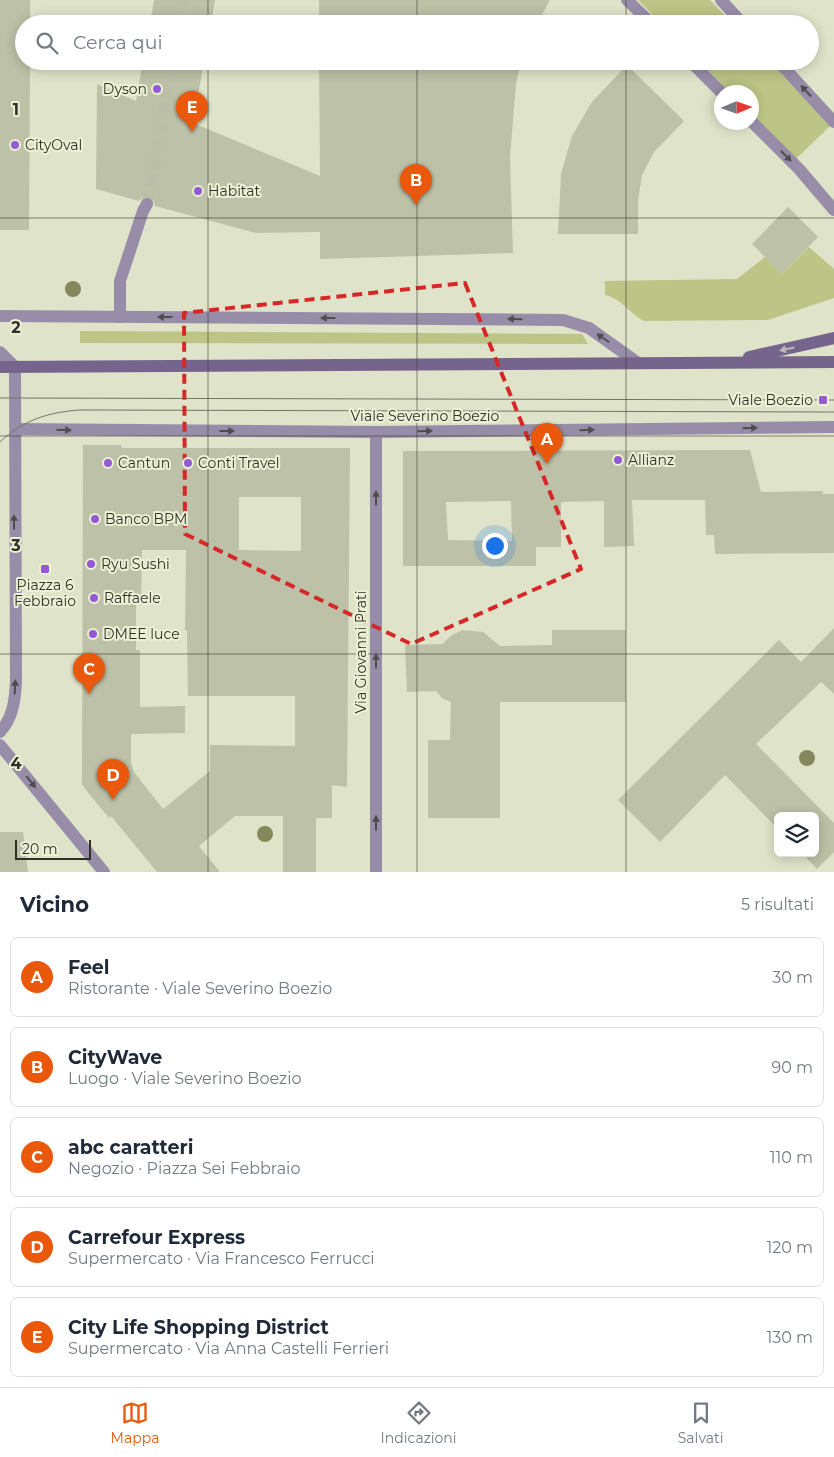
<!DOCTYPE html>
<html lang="it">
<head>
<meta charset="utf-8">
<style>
	body { margin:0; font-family:Montserrat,sans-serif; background:#f2f2f3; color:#1f2937 }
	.controls { position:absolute; right:15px; bottom:15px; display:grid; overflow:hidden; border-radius:8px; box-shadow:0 2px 12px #0003 }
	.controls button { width:45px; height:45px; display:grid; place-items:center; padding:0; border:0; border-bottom:1px solid #e0e1e3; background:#fff; color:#1f2937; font:25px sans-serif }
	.compass { position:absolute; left:714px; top:85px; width:45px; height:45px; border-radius:50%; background:#fff; box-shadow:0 2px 12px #0003; rotate:88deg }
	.scale { position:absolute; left:15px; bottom:12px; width:76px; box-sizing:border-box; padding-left:5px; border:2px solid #2f3026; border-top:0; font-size:14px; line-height:18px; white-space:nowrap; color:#2f3026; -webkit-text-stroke:4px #ecf1d6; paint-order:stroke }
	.you { position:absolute; left:494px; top:545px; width:18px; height:18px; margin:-12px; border:4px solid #fff; border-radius:50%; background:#1a73e8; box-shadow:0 0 0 8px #1a73e833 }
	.badge { display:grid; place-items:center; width:32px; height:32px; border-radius:50%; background:#ea580c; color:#fff; font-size:16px; font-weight:700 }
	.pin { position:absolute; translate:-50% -41px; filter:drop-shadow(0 1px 2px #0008) }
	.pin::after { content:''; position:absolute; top:26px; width:18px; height:15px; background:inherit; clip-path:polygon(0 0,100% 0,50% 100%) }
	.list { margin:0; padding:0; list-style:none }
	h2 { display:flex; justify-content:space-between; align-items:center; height:65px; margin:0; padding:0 20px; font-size:21px }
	h2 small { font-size:16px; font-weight:400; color:#747a83 }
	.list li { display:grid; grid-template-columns:32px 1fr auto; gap:15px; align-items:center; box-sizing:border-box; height:80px; margin:0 10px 10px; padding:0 10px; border:1px solid #e0e1e3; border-radius:8px }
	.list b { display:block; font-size:19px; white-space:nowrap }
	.list p { margin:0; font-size:16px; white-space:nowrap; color:#747a83 }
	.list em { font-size:16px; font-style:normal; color:#747a83 }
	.icon { flex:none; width:28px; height:28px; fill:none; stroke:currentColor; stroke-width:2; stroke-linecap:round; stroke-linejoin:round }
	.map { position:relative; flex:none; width:834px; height:872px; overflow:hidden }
	.search { position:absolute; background:#fff; box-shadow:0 2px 12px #0003; left:15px; right:15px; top:15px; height:55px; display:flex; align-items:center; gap:12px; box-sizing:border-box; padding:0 18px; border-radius:28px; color:#747a83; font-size:19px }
	.sheet { height:515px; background:#fff }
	nav { display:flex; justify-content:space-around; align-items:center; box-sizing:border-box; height:70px; border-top:1px solid #e0e1e3; background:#fff; font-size:14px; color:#747a83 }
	nav a { display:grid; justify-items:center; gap:2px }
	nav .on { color:#ea580c }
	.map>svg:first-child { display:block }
	.green { fill:#bcc585 }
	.building { fill:#bdc1a7; fill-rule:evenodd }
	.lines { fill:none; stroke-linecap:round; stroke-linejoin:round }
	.pedestrian-tunnel { stroke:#bcbfa8; stroke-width:12; stroke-dasharray:12 6; stroke-linecap:butt }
	.pedestrian { stroke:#988da9; stroke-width:12 }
	.minor { stroke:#988da9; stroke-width:12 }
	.secondary { stroke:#75658d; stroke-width:12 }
	.tram { stroke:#747666; stroke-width:1 }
	.tree { fill:#83885d }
	.oneway { fill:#4e4c4d }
	.oneway2 { fill:#bcb9b9 }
	.marked { fill:none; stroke:#d62828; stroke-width:4; stroke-dasharray:10 6; stroke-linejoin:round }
	.grid { fill:none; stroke:#2f3026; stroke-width:1; stroke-opacity:0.55 }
	.poi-dot { fill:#935bd3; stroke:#ecf1d6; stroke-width:2 }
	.labels { text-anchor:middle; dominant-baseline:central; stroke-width:4; stroke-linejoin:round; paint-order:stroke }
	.poi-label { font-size:14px; fill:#2f3026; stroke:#ecf1d6; text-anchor:start }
	.street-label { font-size:14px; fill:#2f3026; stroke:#ecf1d6 }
	.grid-label { font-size:16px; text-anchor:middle; font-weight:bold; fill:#2f3026; stroke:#ecf1d6; stroke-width:4; stroke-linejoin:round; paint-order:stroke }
</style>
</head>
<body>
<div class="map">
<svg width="834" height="872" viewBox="0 0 834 872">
	<rect width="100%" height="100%" fill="#dfe3c9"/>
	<g class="green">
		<path d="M638,0H710L733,24H662Z"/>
		<path d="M699,61H770L832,124L796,159L752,114V92H730Z"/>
		<path d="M809,247L834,269V298L768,320L644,321C630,314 621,298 605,295V281L737,279L765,257L782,274Z"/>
		<path d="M80,331L582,334L588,344L80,343Z"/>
	</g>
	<g class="building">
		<path d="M0,0H30V24H24V61H30L29,230H0Z"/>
		<path d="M154,0H215L211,24H150Z"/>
		<path d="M319,0H550L537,24H319Z"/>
		<path d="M143,61H204L193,123L320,176L319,61H521L516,84L510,157L513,253L320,259V232L256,233L155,206L154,200L151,197H143L139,201L96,189L97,84L136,101Z"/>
		<path d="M627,65L684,121L654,152L642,175L638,201V234H558L561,174L572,136L592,102Z"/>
		<path d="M788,207L818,237L782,274L752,244Z"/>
		<path d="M83,445H121L122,448H350L347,787L332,785V818H316V872H283V816H235L199,846L220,872H157L111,816L109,818L82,785ZM239,497H301V551L239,550ZM142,550H186L185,630H187L188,696H295V746L210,745V771L163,809L134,772L131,763V734L185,733V706L140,707V650H136V605H141Z"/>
		<path d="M750,450L761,492L823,491V494H834V553L715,554L714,535H706L705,500H632L634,546L604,547V501L561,502V547H536V566H403V451ZM511,501L512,541L448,540L446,502Z"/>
		<path d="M834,628V694L821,682L756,744L834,823V852L817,869L802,853H815V816H778V829L725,775L660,842L618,800L779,640L801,662Z"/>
		<path d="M462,630L483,632L500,646L552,645V630H626V702H500V818H428V740H450L451,702L442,698L436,691L407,692L405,645L442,644L452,635Z"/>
		<path d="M0,832H23L28,872H0Z"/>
	</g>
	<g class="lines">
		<g class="pedestrian-tunnel">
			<path d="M181,24L185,0"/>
			<path d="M147,204L174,61"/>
		</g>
		<g class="pedestrian">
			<path d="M627,0L652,24"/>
			<path d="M721,0L743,24"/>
			<path d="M690,61L722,93"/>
			<path d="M778,61L834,122"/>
			<path d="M752,122L799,169L834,210"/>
			<path d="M120,317V281L143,211L147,204"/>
		</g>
		<g class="minor">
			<path d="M0,316L563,320L589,328L638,363"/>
			<path d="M0,352L15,367L16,682C15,700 13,718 0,732"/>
			<path d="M16,429L376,432L834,427"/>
			<path d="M376,432V872"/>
			<path d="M0,745L104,872"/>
		</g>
		<g class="secondary">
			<path d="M749,357L834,338"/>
			<path d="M0,367L834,362"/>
		</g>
		<g class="tram">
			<path d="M0,398L834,400"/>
			<path d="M0,442C23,420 49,412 80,410L834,412"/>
		</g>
	</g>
	<g class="tree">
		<circle cx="73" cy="289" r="8"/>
		<circle cx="807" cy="758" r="8"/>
		<circle cx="265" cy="834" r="8"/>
	</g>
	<defs><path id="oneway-solid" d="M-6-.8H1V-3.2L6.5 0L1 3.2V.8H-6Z" transform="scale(1.25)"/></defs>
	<g class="oneway">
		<use href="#oneway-solid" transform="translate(806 91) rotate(-133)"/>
		<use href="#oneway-solid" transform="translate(786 156) rotate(45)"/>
		<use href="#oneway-solid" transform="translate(165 317) rotate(-180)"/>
		<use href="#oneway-solid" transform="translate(328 318) rotate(-180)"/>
		<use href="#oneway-solid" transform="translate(515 319) rotate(-179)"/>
		<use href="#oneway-solid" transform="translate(603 338) rotate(-145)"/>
		<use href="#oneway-solid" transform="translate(750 428) rotate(-1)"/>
		<use href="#oneway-solid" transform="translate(64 430) rotate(1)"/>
		<use href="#oneway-solid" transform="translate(587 430) rotate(-1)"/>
		<use href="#oneway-solid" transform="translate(227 431)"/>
		<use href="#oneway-solid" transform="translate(425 431) rotate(-1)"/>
		<use href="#oneway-solid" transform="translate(376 498) rotate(-90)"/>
		<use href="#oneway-solid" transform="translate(14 522) rotate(-90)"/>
		<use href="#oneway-solid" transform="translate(376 661) rotate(-90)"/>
		<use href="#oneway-solid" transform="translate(15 687) rotate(-88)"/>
		<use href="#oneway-solid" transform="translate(31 782) rotate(51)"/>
		<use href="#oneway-solid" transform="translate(376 823) rotate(-90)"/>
	</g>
	<use class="oneway2" href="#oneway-solid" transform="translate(787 349) rotate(168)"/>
	<path class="marked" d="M465,283L581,569L411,644L185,534L184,313Z"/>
	<path class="grid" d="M208,0V24M417,0V24M626,0V24M208,61V872M417,61V872M626,61V872M0,218H834M0,436H834M0,654H834"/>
	<g class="poi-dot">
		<circle cx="157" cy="89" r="5"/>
		<circle cx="15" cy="145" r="5"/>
		<circle cx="198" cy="191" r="5"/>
		<rect x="818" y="395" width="10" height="10" rx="2.5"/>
		<circle cx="618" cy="460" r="5"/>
		<circle cx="108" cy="463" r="5"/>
		<circle cx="188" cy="463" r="5"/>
		<circle cx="95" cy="519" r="5"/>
		<circle cx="91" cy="564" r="5"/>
		<rect x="40" y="564" width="10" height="10" rx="2.5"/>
		<circle cx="94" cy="598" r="5"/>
		<circle cx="93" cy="634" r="5"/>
	</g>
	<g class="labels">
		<g class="poi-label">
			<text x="147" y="89" text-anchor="end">Dyson</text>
			<text x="25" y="145">CityOval</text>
			<text x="208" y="191">Habitat</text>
			<text x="813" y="400" text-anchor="end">Viale Boezio</text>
			<text x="628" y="460">Allianz</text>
			<text x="118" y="463">Cantun</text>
			<text x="198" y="463">Conti Travel</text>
			<text x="105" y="519">Banco BPM</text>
			<text x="101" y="564">Ryu Sushi</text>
			<text x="45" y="585" text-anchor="middle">Piazza 6<tspan x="45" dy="16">Febbraio</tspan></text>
			<text x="104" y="598">Raffaele</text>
			<text x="103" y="634">DMEE luce</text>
		</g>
		<g class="street-label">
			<text x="425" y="416">Viale Severino Boezio</text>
			<text transform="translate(361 652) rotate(-90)">Via Giovanni Prati</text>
		</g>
	</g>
	<g class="grid-label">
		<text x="16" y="115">1</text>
		<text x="16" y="333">2</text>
		<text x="16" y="551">3</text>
		<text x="16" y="769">4</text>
	</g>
</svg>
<div class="controls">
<button><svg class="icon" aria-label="layers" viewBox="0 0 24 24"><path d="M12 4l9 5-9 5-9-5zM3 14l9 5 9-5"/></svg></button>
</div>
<svg class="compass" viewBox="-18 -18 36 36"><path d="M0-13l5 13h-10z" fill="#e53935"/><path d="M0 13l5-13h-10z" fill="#747a83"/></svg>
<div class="scale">20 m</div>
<div class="you"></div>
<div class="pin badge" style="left:547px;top:464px">A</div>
<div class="pin badge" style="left:416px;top:205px">B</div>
<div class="pin badge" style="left:89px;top:694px">C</div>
<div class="pin badge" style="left:113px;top:800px">D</div>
<div class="pin badge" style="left:192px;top:132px">E</div>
<div class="search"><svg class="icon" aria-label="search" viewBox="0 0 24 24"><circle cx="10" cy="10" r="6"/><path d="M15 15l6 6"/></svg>Cerca qui</div>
</div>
<section class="sheet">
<h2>Vicino<small>5 risultati</small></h2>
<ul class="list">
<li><span class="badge">A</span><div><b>Feel</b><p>Ristorante · Viale Severino Boezio</p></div><em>30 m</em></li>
<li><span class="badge">B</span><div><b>CityWave</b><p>Luogo · Viale Severino Boezio</p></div><em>90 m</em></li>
<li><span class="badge">C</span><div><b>abc caratteri</b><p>Negozio · Piazza Sei Febbraio</p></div><em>110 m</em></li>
<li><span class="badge">D</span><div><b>Carrefour Express</b><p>Supermercato · Via Francesco Ferrucci</p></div><em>120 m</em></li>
<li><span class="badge">E</span><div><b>City Life Shopping District</b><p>Supermercato · Via Anna Castelli Ferrieri</p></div><em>130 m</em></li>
</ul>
</section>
<nav>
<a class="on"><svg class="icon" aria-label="map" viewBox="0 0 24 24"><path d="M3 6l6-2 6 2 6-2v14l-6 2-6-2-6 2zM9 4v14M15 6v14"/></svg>Mappa</a>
<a><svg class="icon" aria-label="directions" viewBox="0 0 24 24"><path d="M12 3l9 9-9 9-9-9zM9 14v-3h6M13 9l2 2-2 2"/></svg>Indicazioni</a>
<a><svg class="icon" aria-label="saved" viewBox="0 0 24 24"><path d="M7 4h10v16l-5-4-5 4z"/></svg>Salvati</a>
</nav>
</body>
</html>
